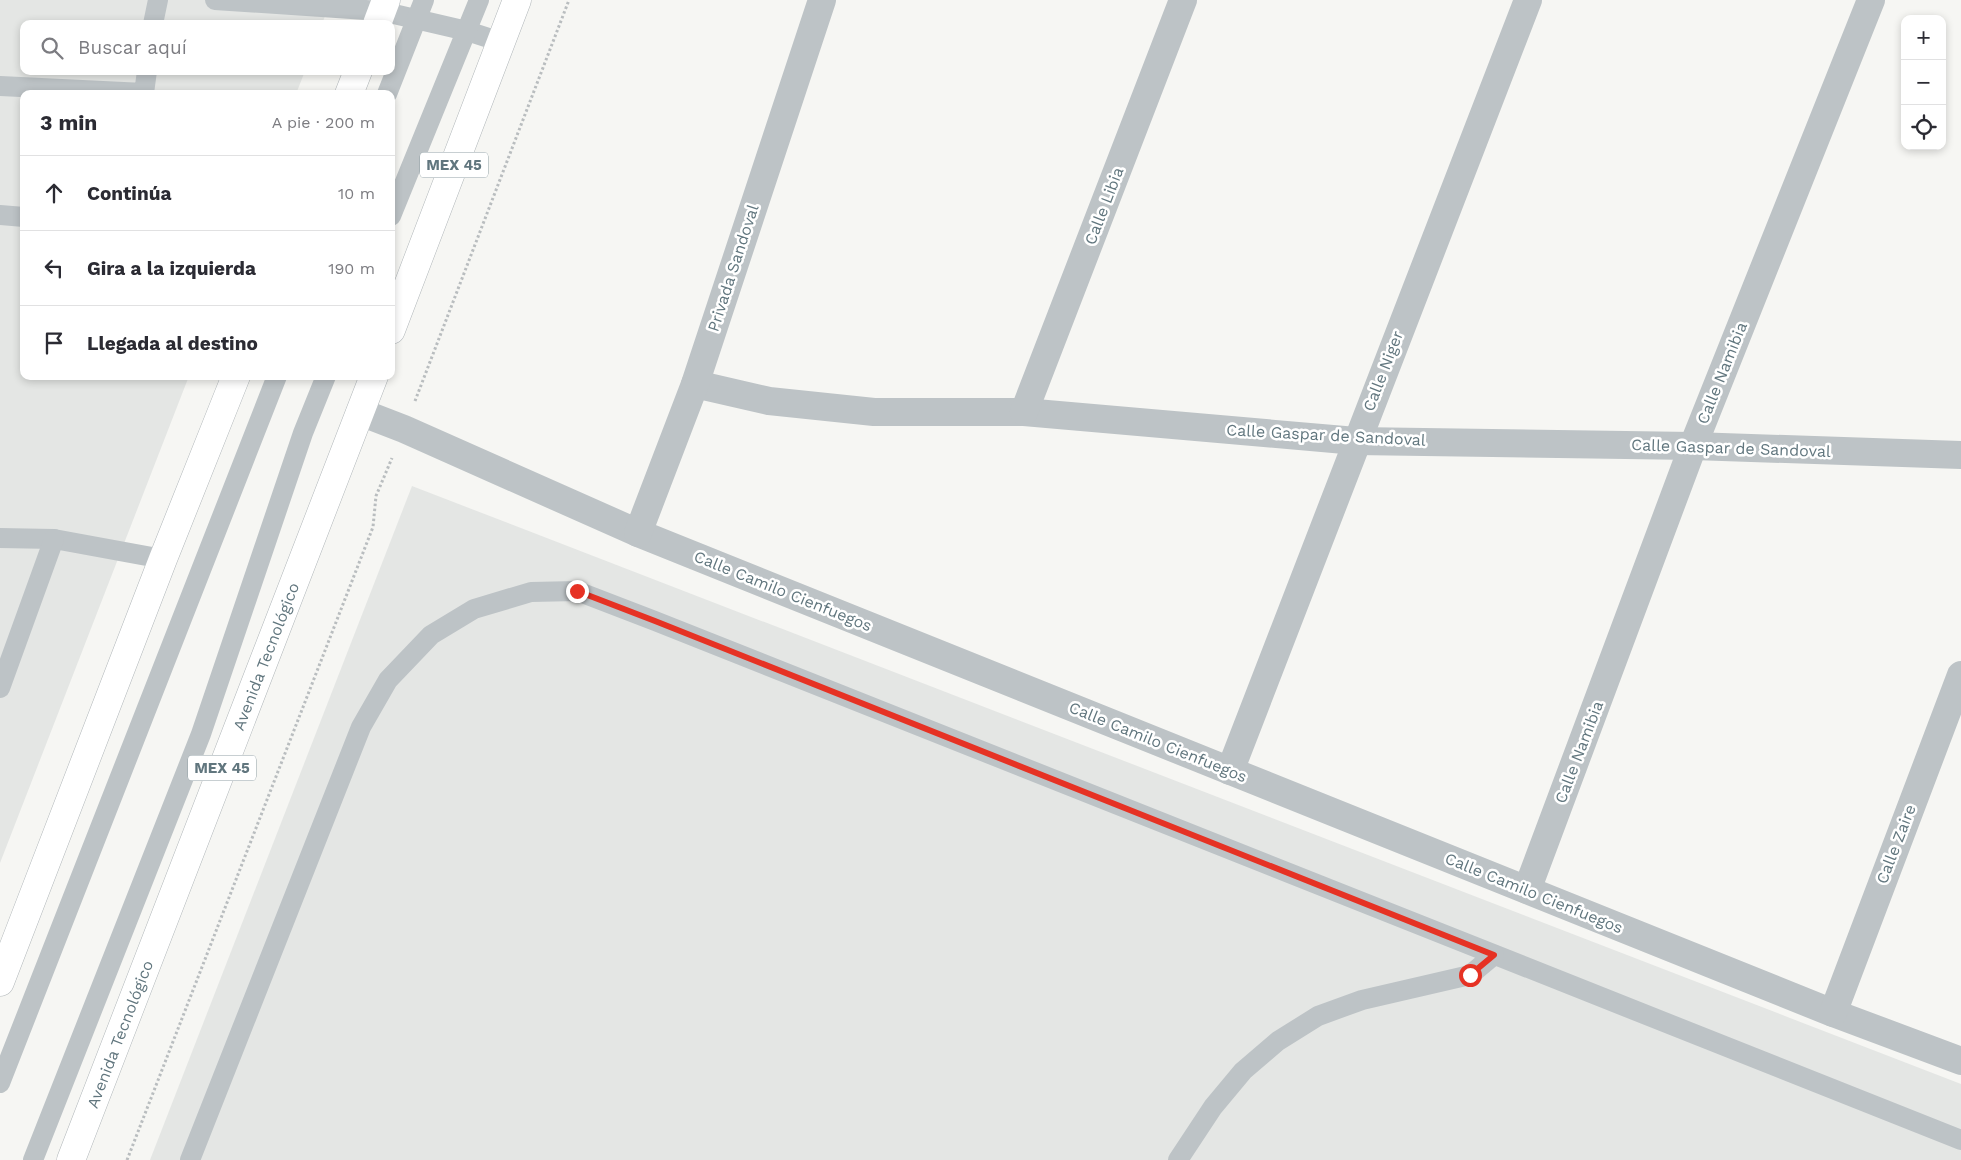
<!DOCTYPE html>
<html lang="es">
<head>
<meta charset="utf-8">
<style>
	body { margin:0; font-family:"Work Sans",sans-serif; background:#f2f2f3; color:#2b2b33 }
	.controls { position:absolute; right:15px; top:15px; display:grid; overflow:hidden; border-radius:10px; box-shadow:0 2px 8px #0003 }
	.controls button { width:45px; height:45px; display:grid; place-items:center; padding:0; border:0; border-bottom:1px solid #e1e1e2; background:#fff; color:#2b2b33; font:25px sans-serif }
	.stop { position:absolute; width:15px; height:15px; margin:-11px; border:4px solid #e63224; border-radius:50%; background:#fff }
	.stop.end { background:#e63224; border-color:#fff; box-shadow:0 1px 5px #0008 }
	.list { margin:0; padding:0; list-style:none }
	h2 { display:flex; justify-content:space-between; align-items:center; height:65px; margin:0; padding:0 20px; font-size:21px }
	h2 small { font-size:16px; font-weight:400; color:#7c7c81 }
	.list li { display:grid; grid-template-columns:32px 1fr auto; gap:15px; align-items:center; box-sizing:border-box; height:75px; padding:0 20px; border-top:1px solid #e1e1e2 }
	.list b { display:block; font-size:19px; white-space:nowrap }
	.list em { font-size:16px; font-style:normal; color:#7c7c81 }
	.icon { flex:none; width:28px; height:28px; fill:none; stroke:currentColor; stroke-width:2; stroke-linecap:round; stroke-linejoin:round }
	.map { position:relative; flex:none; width:1961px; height:1160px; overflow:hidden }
	.search { position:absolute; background:#fff; box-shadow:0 2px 8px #0003; left:20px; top:20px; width:375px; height:55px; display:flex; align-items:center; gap:12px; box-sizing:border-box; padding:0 18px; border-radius:10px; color:#7c7c81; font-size:19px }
	.panel { position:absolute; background:#fff; box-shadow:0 2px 8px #0003; left:20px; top:90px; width:375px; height:290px; border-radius:10px }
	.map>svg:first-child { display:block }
	.built { fill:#e4e6e4 }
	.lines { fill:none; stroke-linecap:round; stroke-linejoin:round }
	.primary-casing { stroke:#b1b7ba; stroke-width:29 }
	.path { stroke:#b9bdbf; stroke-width:3; stroke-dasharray:2.5 2.5; stroke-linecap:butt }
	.service { stroke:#bdc3c6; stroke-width:20 }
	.minor { stroke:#bdc3c6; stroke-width:28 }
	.primary { stroke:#fff; stroke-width:28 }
	.route { stroke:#e63224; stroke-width:6 }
	.labels { text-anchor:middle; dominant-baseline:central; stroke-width:5; stroke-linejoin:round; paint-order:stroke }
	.shield { fill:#fff; stroke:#909fa5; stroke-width:1 }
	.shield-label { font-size:15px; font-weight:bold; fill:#61767e }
	.street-label { font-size:16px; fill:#61767e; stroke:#fff }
</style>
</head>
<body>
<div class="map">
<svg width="1961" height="1160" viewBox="0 0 1961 1160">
	<rect width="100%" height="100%" fill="#f6f6f3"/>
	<g class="built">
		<path d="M0,0H331L322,24H24V71H305L296,94H24V376H189L0,863Z"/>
		<path d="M412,486L1961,1084V1160H150Z"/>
	</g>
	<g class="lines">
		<g class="primary-casing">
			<g id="primary">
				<path d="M377,24L386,0"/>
				<path d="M349,94L358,71"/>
				<path d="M391,330L517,0"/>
				<path d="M0,982L163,559L236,376"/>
				<path id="s1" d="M71,1160L374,376"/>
			</g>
		</g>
		<g class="path">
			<path d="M415,401L569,0"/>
			<path d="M127,1160L373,527L376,496L392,458"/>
		</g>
		<g class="service">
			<path d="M215,0L381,11L467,31L501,42"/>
			<path d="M153,24L158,0"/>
			<path d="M0,86L144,93L147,71"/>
			<path d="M387,94L424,0"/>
			<path d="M0,215L24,217"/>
			<path d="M391,216L479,0"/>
			<path d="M0,538L54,539L163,559"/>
			<path d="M0,688L54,539"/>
			<path d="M0,1083L277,376"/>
			<path d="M33,1160L201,734L303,433L326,376"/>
			<path d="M190,1160L361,727L388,680L431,635L474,609L531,592L577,591L655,621L1961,1140"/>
			<path d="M1178,1160L1213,1107L1243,1071L1278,1041L1318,1016L1362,1000L1470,975L1494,955"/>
		</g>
		<g class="minor">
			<path d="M695,384L769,401L874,412H1024L1356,441L1693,446L1961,455"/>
			<path d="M360,412L404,429L638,533L1833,1013L1961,1061"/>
			<path d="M1024,412L1183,0"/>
			<path d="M638,533L695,384L822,0"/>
			<path d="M1230,771L1528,0"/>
			<path d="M1527,890L1693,446L1871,0"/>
			<path d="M1833,1013L1961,675"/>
		</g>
		<use href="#primary" class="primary"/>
	</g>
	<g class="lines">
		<path class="route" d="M577,591L655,621L1494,955L1470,975"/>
	</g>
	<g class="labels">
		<g class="shield">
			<rect x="420" y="152.5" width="68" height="25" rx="4"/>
			<rect x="188" y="755.5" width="68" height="25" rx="4"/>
		</g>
		<g class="shield-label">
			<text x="454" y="165">MEX 45</text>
			<text x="222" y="768">MEX 45</text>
		</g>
		<g class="street-label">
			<text transform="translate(1104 206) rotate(-69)">Calle Libia</text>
			<text transform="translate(733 268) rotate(-72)">Privada Sandoval</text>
			<text transform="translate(1383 371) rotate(-69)">Calle Niger</text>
			<text transform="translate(1722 373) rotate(-68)">Calle Namibia</text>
			<text transform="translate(1326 435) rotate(3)">Calle Gaspar de Sandoval</text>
			<text transform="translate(1731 448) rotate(2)">Calle Gaspar de Sandoval</text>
			<text transform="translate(783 591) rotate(22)">Calle Camilo Cienfuegos</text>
			<text stroke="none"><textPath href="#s1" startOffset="540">Avenida Tecnológico</textPath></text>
			<text transform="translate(1158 742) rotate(22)">Calle Camilo Cienfuegos</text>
			<text transform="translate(1579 752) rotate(-69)">Calle Namibia</text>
			<text transform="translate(1896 844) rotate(-69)">Calle Zaire</text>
			<text transform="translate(1534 893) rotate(22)">Calle Camilo Cienfuegos</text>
			<text stroke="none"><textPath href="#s1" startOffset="135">Avenida Tecnológico</textPath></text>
		</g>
	</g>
</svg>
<div class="controls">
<button>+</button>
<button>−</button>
<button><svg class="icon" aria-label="locate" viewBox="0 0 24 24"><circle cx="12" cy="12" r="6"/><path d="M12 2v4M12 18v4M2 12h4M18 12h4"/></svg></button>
</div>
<div class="stop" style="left:1470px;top:975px"></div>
<div class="stop end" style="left:577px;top:591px"></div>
<div class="search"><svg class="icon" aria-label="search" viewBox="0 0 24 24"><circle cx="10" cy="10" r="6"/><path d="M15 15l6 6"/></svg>Buscar aquí</div>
<section class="panel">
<h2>3 min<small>A pie · 200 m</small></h2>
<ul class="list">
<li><svg class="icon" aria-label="ahead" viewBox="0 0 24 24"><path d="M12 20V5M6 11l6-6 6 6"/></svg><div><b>Continúa</b></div><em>10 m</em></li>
<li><svg class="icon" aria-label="left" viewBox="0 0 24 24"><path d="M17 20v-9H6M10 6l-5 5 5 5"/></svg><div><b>Gira a la izquierda</b></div><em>190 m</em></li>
<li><svg class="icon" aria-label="arrive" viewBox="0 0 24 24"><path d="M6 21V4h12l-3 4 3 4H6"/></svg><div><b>Llegada al destino</b></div></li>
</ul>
</section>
</div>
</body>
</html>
